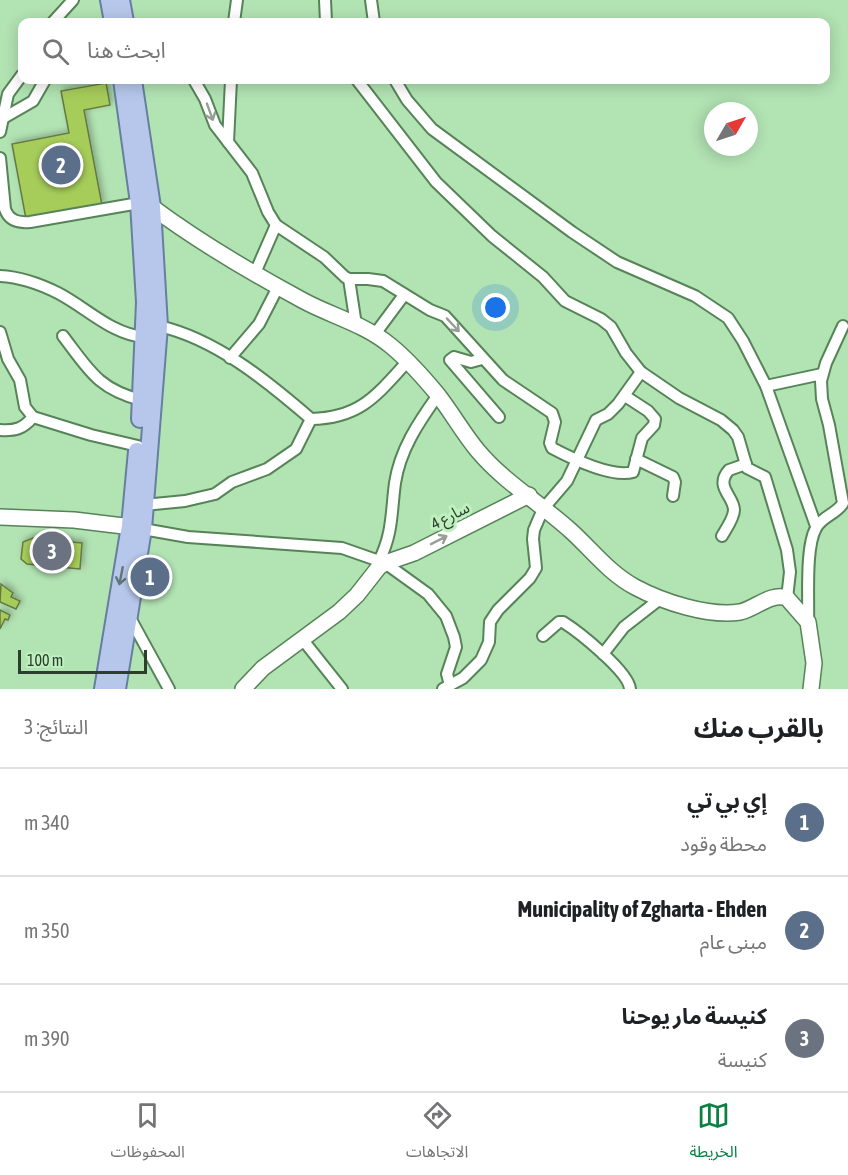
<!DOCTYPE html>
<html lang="ar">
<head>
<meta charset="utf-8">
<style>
	body { margin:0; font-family:"Asap Condensed","Noto Sans Arabic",sans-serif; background:#f2f2f2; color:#202124; direction:rtl }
	.compass { position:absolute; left:704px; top:102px; width:54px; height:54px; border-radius:50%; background:#fff; box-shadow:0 3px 15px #0003; rotate:51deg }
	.scale { position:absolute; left:18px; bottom:15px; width:129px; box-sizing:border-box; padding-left:6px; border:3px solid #2c3f2c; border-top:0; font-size:16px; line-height:21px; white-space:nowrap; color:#2c3f2c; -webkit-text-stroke:4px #bff0c0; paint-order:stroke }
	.you { position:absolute; left:496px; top:308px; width:21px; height:21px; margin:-15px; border:4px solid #fff; border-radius:50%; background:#1a73e8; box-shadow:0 0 0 9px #1a73e833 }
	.badge { display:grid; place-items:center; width:39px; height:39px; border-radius:50%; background:#0b8043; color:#fff; font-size:20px; font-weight:700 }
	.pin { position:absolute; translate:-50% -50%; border:3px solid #fff; box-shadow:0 2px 6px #0006 }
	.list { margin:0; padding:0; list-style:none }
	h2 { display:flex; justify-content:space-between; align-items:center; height:78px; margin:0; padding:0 24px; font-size:26px }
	h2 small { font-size:20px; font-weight:400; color:#757577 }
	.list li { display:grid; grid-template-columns:39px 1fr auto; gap:18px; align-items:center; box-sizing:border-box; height:108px; padding:0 24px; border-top:2px solid #e0e0e0 }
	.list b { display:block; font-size:22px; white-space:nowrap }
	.list p { margin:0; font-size:20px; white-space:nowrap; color:#757577 }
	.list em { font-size:20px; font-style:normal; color:#757577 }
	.icon { flex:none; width:33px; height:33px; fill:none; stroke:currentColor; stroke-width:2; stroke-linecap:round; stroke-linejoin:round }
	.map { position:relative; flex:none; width:848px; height:689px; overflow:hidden; direction:ltr }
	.search { position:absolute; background:#fff; box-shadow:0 3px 15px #0003; left:18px; right:18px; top:18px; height:66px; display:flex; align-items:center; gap:15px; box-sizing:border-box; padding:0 21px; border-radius:12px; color:#757577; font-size:22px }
	.sheet { height:402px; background:#fff }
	nav { display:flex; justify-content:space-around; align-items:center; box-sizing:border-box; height:84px; border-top:2px solid #e0e0e0; background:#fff; font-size:16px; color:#757577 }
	nav a { display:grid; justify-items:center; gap:3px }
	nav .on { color:#0b8043 }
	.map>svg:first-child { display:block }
	.building { fill:#a6cc5a; stroke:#657942; stroke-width:1.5; filter:url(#shadow) }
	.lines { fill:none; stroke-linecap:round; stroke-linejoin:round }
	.street-casing { stroke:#568358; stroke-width:14 }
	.secondary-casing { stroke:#568358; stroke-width:18 }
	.primary-casing { stroke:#667f9f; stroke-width:20 }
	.street { stroke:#fff; stroke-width:10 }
	.secondary { stroke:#fff; stroke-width:15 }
	.primary { stroke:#b6c7eb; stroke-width:16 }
	.oneway { stroke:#969f96 }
	.oneway2 { stroke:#637578 }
	.labels { text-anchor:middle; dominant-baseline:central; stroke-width:6; stroke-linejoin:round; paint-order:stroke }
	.street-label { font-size:16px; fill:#2c3f2c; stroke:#bff0c0 }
</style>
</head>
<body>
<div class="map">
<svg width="848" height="689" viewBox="0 0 848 689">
	<defs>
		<filter id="shadow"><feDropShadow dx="2.5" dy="-2.5" stdDeviation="3" flood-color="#0004"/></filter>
	</defs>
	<rect width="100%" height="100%" fill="#b2e3b3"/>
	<g class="building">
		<path d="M71,80H88L89,81L71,83Z"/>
		<path d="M106,83L110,105L84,110L102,205L26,219L12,144L69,133L61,91Z"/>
		<path d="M33,538L82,543L80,569L27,564L21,559L23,542Z"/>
		<path d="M1,584L13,593L11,597L20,601L16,609L0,602Z"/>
		<path d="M0,610L10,615L8,620L5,619L0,629Z"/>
	</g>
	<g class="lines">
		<g class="street-casing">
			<g id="street">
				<path d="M325,0L326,22"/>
				<path d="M371,0L374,22"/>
				<path d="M53,22L73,0"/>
				<path d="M234,22L237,0"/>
				<path d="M194,80L205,99L215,125L252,173L268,212L276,225L324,257L345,277L349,279H368L383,281L430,310L445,316L503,380L552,413L555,422L550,443L552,448C571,458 611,478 633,472L642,438L654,425L655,419L648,411L625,396"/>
				<path d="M357,80L436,182L492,236L543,277L565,301L601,319L611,327L626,353L641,372L679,398L721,420L733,430L738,437L747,468L765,477L787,550L790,572L787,598"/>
				<path d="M395,80L407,100L432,129L572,232L617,262L695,296L728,318L743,341L766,386L816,526"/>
				<path d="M0,120L33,101L45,80"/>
				<path d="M0,132L8,94L22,75"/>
				<path d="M228,142L231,80"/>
				<path d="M0,158L5,209C9,221 19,223 30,222L139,203"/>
				<path d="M255,273L276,225"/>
				<path d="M0,276C20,277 40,284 58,293C87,308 111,334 144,337"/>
				<path d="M349,279L356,325"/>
				<path d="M0,332L8,359L20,380L25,407L33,417L91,435L138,446"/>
				<path d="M375,334L404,295"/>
				<path d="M63,336C89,370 98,389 141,400"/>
				<path d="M230,358L259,324L278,287"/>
				<path d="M482,359L471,362L454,357L450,360L499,417"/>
				<path d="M766,386L822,374"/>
				<path d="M311,419C360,418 376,396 407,362"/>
				<path d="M0,430C15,431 23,429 33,417"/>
				<path d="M636,459L673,477L675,482L673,496"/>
				<path d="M144,505L185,501L215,494L232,482L267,469L296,449L311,419C267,381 216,339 159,326"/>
				<path d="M143,529L188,537L342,548L385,563L428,594L446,616L454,637L456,647L447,674L450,685"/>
				<path d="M722,536C726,529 734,518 734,510C734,496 714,487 729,470L746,464"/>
				<path d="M379,561C393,533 391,513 395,483C400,450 418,423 438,395"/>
				<path d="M129,616L169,689"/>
				<path d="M808,622C809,599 805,547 816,528C822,516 837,514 843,503L829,425L822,399L821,381L826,363L843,326"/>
				<path d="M543,636L559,622H563C579,632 629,672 630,689"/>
				<path d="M303,640L342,689"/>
				<path d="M603,654L624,627L660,599"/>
				<path d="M443,689L463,678L481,660L489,642L490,622L498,610L530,578L536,568L533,539L534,530L543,509L567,481L596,420L608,414L618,404L641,372"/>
			</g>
		</g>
		<g class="secondary-casing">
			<g id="secondary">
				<path d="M144,204L152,207C199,242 250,272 302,300C331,316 365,324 391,346C408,360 424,378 438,395C452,413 463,433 478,451C504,482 540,503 571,531C592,550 609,573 635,587C663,602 709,617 740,612C755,609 771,592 787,598L808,622L814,663L811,689"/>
				<path d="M0,517L74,520L140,528"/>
				<path d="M243,689L263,668L339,612L357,595L379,567L385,563L414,553L529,495"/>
			</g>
		</g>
		<g class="primary-casing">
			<g id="primary">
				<path d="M109,0L113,22"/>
				<path d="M121,0L125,22"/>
				<path d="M122,80L139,203L145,302L140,419"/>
				<path d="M103,689L130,526L137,451"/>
				<path d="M117,689L143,529L159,326L152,207L133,80"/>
			</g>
		</g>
		<use href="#street" class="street"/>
		<use href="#secondary" class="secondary"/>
		<use href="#primary" class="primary"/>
	</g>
	<defs><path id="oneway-shaft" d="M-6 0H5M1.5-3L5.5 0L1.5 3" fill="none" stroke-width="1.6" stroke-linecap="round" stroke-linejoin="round" transform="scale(1.5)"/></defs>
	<g class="oneway">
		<use href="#oneway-shaft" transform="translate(210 112) rotate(70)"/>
		<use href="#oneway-shaft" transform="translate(453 325) rotate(47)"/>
		<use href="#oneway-shaft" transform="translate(439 540) rotate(-27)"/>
	</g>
	<use class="oneway2" href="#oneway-shaft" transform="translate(121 576) rotate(101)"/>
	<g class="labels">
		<g class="street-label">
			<text transform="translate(450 515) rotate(-27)">سارع 4</text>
		</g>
	</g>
</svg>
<svg class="compass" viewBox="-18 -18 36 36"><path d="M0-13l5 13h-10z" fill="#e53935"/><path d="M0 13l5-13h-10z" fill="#757577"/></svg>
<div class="scale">100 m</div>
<div class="you"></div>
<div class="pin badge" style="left:150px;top:577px;background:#5c6f8a">1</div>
<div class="pin badge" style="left:61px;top:165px;background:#5c6f8a">2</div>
<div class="pin badge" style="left:52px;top:551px;background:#6b7280">3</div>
<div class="search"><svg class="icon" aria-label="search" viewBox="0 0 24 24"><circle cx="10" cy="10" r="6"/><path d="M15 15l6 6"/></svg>ابحث هنا</div>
</div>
<section class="sheet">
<h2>بالقرب منك<small>النتائج: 3</small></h2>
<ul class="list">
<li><span class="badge" style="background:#5c6f8a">1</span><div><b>إي بي تي</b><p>محطة وقود</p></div><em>340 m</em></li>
<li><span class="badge" style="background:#5c6f8a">2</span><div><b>Municipality of Zgharta - Ehden</b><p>مبنى عام</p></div><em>350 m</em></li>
<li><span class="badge" style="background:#6b7280">3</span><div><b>كنيسة مار يوحنا</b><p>كنيسة</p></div><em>390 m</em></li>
</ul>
</section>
<nav>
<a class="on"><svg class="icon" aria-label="map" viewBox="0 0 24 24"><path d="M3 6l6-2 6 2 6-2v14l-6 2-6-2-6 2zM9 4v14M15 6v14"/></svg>الخريطة</a>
<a><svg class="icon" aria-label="directions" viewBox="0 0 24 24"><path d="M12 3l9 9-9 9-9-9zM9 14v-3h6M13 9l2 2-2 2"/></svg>الاتجاهات</a>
<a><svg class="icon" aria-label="saved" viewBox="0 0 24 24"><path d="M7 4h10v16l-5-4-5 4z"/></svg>المحفوظات</a>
</nav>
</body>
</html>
